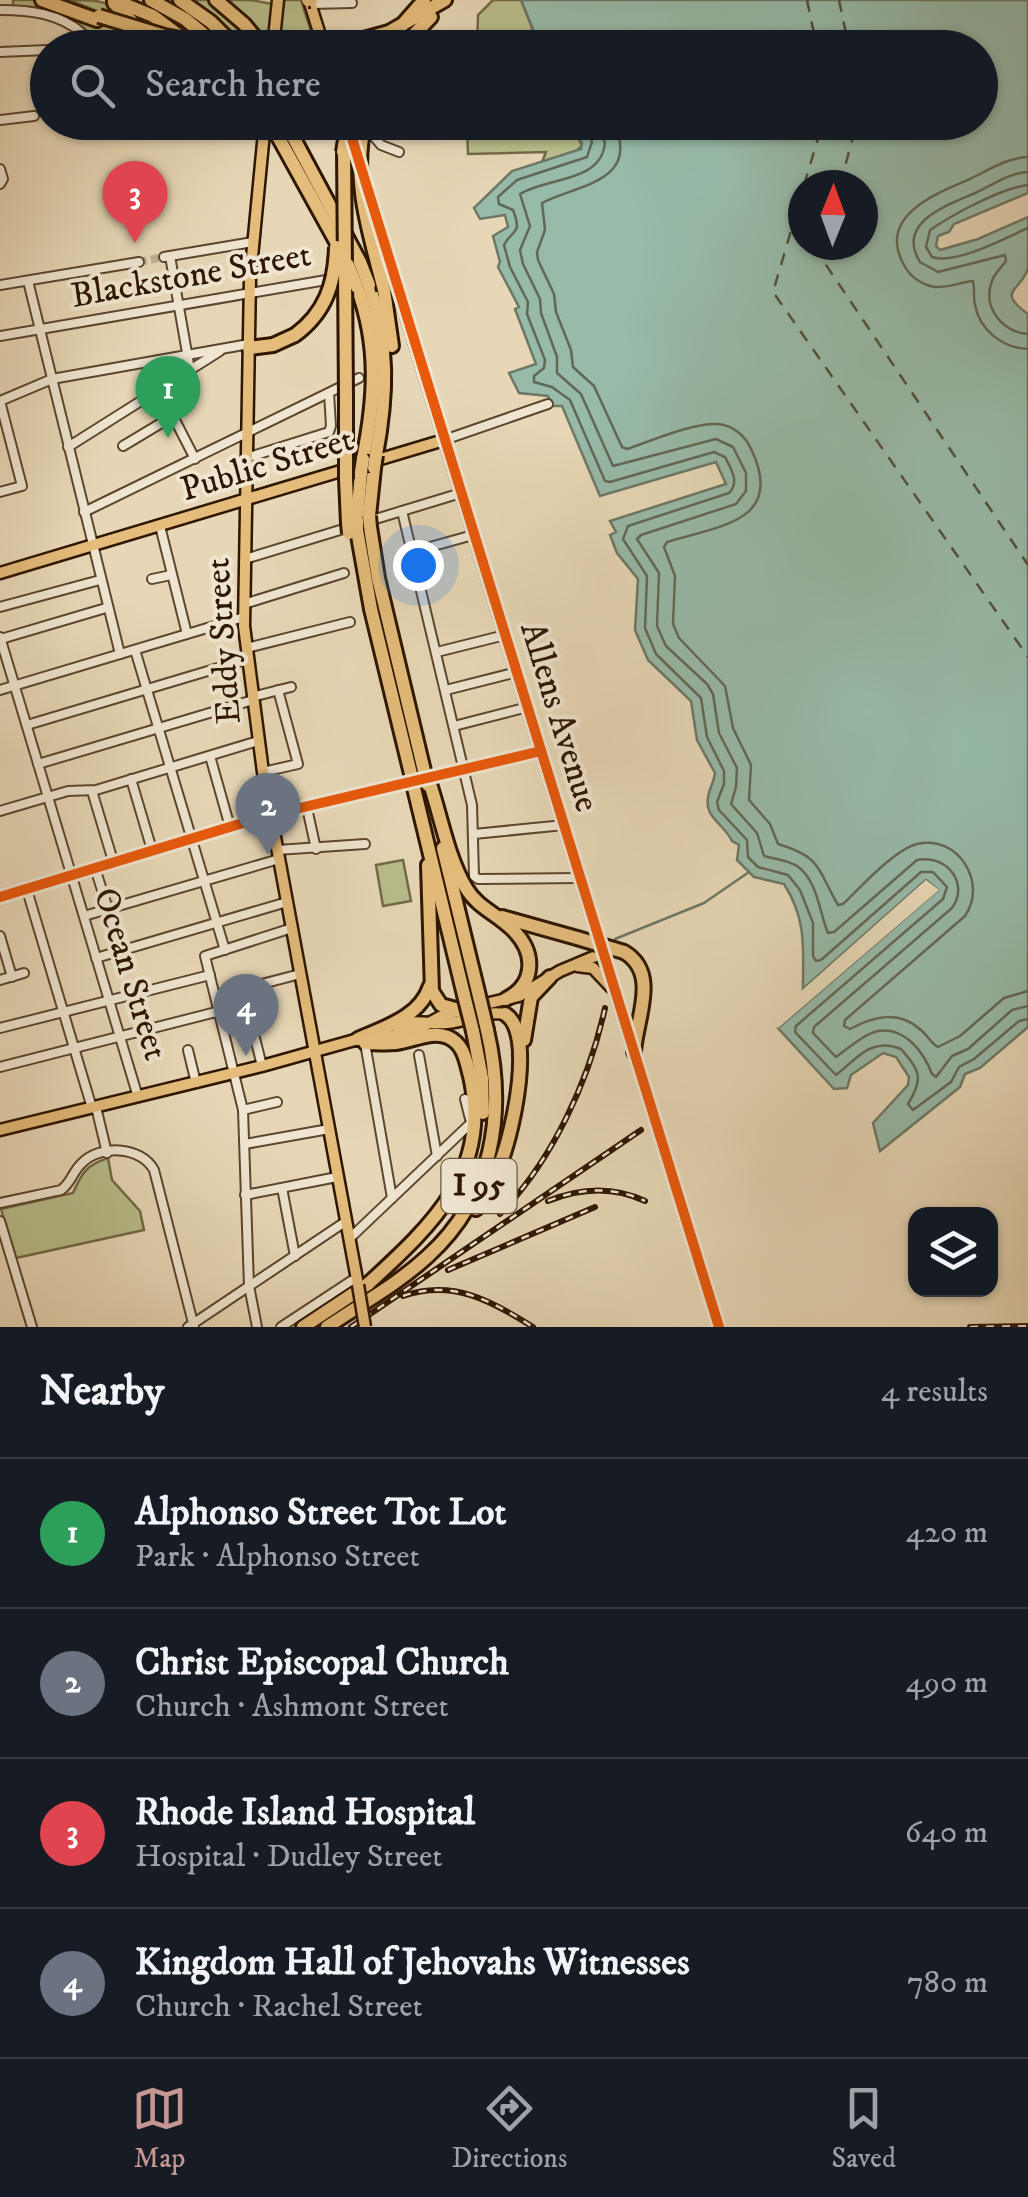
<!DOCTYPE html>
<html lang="en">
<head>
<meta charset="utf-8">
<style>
	body { margin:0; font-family:"IM FELL DW Pica",serif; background:#20242c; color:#f1f3f6 }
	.controls { position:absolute; right:30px; bottom:30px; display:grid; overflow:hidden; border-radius:20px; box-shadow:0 2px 8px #0004 }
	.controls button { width:90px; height:90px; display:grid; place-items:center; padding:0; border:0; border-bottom:2px solid #363941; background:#171b24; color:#f1f3f6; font:50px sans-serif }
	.compass { position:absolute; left:788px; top:170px; width:90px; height:90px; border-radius:50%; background:#171b24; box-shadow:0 2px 8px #0004; rotate:1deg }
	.you { position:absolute; left:418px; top:565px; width:35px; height:35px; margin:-25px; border:8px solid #fff; border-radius:50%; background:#1a73e8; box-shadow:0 0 0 15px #1a73e833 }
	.badge { display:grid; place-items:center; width:65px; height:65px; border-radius:50%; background:#c59692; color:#fff; font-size:32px; font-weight:700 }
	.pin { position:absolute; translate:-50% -82px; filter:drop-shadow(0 2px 5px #0008) }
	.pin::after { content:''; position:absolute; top:52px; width:35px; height:30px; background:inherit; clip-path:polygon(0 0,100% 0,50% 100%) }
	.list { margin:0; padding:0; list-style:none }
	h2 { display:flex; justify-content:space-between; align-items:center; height:130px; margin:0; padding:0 40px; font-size:42px }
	h2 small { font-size:32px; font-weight:400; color:#9ea1a6 }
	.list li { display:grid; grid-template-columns:65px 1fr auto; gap:30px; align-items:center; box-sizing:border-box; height:150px; padding:0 40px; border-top:2px solid #363941 }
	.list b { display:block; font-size:38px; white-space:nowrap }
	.list p { margin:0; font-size:32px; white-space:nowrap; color:#9ea1a6 }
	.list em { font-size:32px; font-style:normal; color:#9ea1a6 }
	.icon { flex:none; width:55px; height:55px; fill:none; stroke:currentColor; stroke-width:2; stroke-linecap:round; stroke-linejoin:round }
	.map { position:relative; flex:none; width:1028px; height:1327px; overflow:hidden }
	.search { position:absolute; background:#171b24; box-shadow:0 2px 8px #0004; left:30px; right:30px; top:30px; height:110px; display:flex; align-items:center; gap:25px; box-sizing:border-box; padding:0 35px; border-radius:55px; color:#9ea1a6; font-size:38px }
	.sheet { height:730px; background:#171b24 }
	nav { display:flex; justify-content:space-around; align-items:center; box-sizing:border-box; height:140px; border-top:2px solid #363941; background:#171b24; font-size:28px; color:#9ea1a6 }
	nav a { display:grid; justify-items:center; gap:5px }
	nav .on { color:#c59692 }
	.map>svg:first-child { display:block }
	.green { fill:#b8be8c; stroke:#736a47; stroke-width:2.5 }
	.water { fill:#97baa9; stroke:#6d7866; stroke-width:2.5; fill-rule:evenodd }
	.pier { fill:#e7d7b6 }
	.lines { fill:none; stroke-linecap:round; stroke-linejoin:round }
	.shore { stroke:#626856; stroke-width:2.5 }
	.stream { stroke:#6d7866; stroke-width:2.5 }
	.ferry { stroke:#534f3c; stroke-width:2.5; stroke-dasharray:12 10; stroke-linecap:butt }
	.minor-tunnel { stroke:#c2b092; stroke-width:8; stroke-dasharray:8 4; stroke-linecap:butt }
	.minor-casing { stroke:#5c462f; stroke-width:12 }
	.major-casing { stroke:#2e1602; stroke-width:15 }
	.highway-casing { stroke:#2e1602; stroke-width:18 }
	.minor { stroke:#efe5d0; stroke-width:8 }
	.major { stroke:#e4bc7b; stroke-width:10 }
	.highway { stroke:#e4bc7b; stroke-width:12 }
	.rail-casing { stroke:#2e1602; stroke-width:6 }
	.rail { stroke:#efe5d0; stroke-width:2.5; stroke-dasharray:8; stroke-linecap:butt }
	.major-bridge-casing { stroke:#2e1602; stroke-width:15; stroke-linecap:butt }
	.highway-bridge-casing { stroke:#2e1602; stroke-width:18; stroke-linecap:butt }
	.major-bridge { stroke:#e4bc7b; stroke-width:10 }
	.highway-bridge { stroke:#e4bc7b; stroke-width:12 }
	.cycleway-casing { stroke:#efe5d0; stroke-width:16 }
	.cycleway { stroke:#e8590c; stroke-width:10 }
	.labels { text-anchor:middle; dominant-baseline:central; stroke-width:8; stroke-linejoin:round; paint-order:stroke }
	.shield { fill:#efe5d0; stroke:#685440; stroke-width:2.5 }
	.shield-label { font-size:32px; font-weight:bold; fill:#2e1602 }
	.street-label { font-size:35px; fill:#2e1602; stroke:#efe5d0 }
</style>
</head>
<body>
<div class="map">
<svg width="1028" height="1327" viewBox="0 0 1028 1327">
	<rect width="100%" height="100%" fill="#e7d7b6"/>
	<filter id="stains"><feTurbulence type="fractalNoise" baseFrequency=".002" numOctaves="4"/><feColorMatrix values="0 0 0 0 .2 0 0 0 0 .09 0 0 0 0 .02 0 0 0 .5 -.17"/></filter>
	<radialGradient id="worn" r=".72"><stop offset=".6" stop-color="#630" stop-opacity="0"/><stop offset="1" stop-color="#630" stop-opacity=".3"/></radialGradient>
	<g class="green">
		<path d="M13,0H37L96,23L100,12L69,0C114,0 117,3 135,44L90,47L84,28L78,24L34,7L13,6Z"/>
		<path d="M190,0H251L272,4L267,47H244L229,31Z"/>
		<path d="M284,0H301L316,47H278Z"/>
		<path d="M493,0H521L533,30L526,35L532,47H477L478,15Z"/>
		<path d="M479,122L571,123L582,146L575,152L542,162L546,152L468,154L467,126Z"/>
		<path d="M403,860L411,901L383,906L376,865Z"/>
		<path d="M108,1158L112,1180L140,1211L144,1230L16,1258L1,1209L73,1193C82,1173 86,1165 108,1158Z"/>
	</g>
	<path class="water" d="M521,0H1028V193L954,224L949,232L938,236L936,246L940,250L978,239L1028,217C1028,232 1028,253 1028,268C1021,292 995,290 1028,314V1027L980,1068L965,1074L960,1087L880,1151L873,1123L908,1085L909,1077L896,1057L883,1053L851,1075L847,1088L834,1089L778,1028L938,890L926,880L803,989C803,948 807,920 784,884L754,877L737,860L739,845L732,841C725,825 704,817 708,798C709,788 714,783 715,773L697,740L691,701L648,660L635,630L638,579L617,553L610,535L616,532L610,521L726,484L716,462L600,496L562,406H553L548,396L519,393L509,373L536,364L515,309L519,307L498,267L500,262L493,236L508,227L505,215L480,219L474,208L512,171L581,149L582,143L571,123L980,122V48L532,47L526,34L533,29ZM803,185H863V245H803Z"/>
	<path class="pier" d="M926,880L939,890L778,1028L775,1025L931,890L926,886L806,993H799Z"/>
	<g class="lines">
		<g class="shore">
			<path d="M582,122L592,142L587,157L517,180L498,197L499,204L513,210C523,235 512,229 504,245L510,267L528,302L527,314L545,360L544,368L534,376V382L552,387L570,400L605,481L610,482L714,452L725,457C731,469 740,482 729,493L628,526L623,539L647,576L645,628L656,654L701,698L707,737L724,771V784L717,802L719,810L747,840L748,857L758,867L788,875L800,890L813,923V956L816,961L821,960L921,872H933L947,887L943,899L796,1026L795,1032L836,1075C857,1059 870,1037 901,1049C920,1071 924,1078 908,1104L913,1110L951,1082L959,1067L974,1059L1019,1021L1028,1019"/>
			<path d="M596,122L605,143C601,183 547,177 520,194L530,226L520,250L523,264L540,299L541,313L557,357V373L581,394L613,466L716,439L733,447L746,473V491L736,504L641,535L637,539L659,573L657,626L666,646L707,684L713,694L719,733L737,768L736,787L731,804L757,833L764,856C774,859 788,860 797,866C818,881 819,912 828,933L834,932L917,860C946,854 970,883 952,908L814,1027L813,1033L836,1057C849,1048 862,1035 878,1031C905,1026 924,1053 932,1074L936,1077L952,1056L968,1049L1012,1010L1028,1006"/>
			<path d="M613,122C643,182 575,185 542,203L545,230L537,252L538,260L554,294L556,312L571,350L573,367L594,386L622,447L627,449C651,441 692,423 717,424C733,425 746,436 752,451C785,522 718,526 667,542L664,547L675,576L673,624L679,638L725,686L733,728L751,765L749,800L770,824L778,844C822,857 817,869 838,905L843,904C861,887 894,850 917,844C958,834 988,883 965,916L845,1020L844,1026L850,1029C873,1017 898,1009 921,1030C928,1036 931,1043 938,1047L960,1036L1004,998L1028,991"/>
			<path d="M1028,157C1006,158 989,170 970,179C937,193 876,216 904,265C910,277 922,285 935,287C948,288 961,282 973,281C975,289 973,297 975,305C980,331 1003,348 1028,349"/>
			<path d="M1028,172C1008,173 993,185 975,193C948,205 895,222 920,262L938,272L1005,255L1006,261C1001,268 994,274 992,281C982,307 1002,332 1028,334"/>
			<path d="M1028,185C1001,188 952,215 930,230L926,247L932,257C956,265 1005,238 1028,228"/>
		</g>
		<path class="stream" d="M615,939L704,903L749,872"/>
		<g class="ferry">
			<path d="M807,0L817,48"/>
			<path d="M839,0L849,48"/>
			<path d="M804,185L823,122"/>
			<path d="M840,185L857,122"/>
			<path d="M803,190L773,292L1028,657"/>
			<path d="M823,245L820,256L1028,565"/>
		</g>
		<path class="minor-tunnel" d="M139,262L164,257"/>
		<g class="minor-casing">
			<g id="minor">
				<path d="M311,4L352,3"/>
				<path d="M0,10C29,10 60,13 83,34L84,48"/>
				<path d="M0,52L48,50"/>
				<path d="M0,120L34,116"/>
				<path d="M349,128L365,126L381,145L399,152"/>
				<path d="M0,169L3,179L0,184"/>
				<path d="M170,256L190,370"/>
				<path d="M164,257L253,242"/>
				<path d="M28,281L120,654"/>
				<path d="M0,285L139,262"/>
				<path d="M0,336L332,279"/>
				<path d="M444,440L548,404"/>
				<path d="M123,446L173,416L195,459"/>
				<path d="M68,447L220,351"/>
				<path d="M246,458L329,432L331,426L329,393"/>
				<path d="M0,492L22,486L0,401L52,379L249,344"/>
				<path d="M402,511L472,805L474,876L478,879L581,878"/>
				<path d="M84,512L359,378"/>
				<path d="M369,521L461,493"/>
				<path d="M160,526L187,634"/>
				<path d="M412,552L473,535"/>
				<path d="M245,559L350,527"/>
				<path d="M152,579L171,575"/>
				<path d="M244,604L344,573"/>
				<path d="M0,607L100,580"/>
				<path d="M0,637L138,1097"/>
				<path d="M1,639L106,608"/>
				<path d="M247,648L350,622"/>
				<path d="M135,650L225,950"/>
				<path d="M437,652L505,635"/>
				<path d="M0,690L244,617"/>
				<path d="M446,690L517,672"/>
				<path d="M252,697L291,687"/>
				<path d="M27,725L248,659"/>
				<path d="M454,726L528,707"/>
				<path d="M210,756L230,827"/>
				<path d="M38,764L253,700"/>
				<path d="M263,772L298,764L278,690"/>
				<path d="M131,779L152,850"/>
				<path d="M92,791L113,861"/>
				<path d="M307,808L316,849"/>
				<path d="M0,811L68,791L96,790L258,741"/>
				<path d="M474,834L564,825"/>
				<path d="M277,850L365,844"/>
				<path d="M95,868L108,909"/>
				<path d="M27,890L92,1108"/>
				<path d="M0,897L266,816L541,751"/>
				<path d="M84,916L279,859"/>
				<path d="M0,936L12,977"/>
				<path d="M96,958L287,902"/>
				<path d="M0,980L24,973"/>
				<path d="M243,990L262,1066"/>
				<path d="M216,996L300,974"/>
				<path d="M0,1028L210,975"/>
				<path d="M365,1043L392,1198"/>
				<path d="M188,1050L196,1083"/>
				<path d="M419,1055L437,1156"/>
				<path d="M0,1067L220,1011"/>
				<path d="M96,1107L107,1153"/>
				<path d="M243,1110L277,1102"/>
				<path d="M245,1144L329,1129"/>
				<path d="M282,1188L295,1256"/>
				<path d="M245,1195L337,1177"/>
				<path d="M0,1203L61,1190C71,1183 72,1173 81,1164C99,1144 141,1146 154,1170L194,1327"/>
				<path d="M0,1221L32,1327"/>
				<path d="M349,1239L471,1123L465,1099"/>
				<path d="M188,1327L345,1222"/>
				<path d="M257,1327L249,1286L243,1110L205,956L292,928"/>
				<path d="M281,1327L351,1281"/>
			</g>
		</g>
		<g class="major-casing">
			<g id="major">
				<path d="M309,0L324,48"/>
				<path d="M273,48L278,0"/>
				<path d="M265,122L250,278L244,626L263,772L358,1285"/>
				<path d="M365,182L719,1327"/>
				<path d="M0,573L444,440"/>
				<path d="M577,966L593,968L611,987"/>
				<path d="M477,1006L519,996L560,971L603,953"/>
				<path d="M397,1027C416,1018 427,1025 447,1023C467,1022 485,1010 505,1014"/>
				<path d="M373,1041L418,1029L442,1016L460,1010"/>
				<path d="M0,1130L262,1066L362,1038"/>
			</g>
		</g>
		<g class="highway-casing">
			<g id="highway">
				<path d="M42,0L97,20"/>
				<path d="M114,0L153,16L189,43"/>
				<path d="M151,0L185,19L219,47"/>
				<path d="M180,0L211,22L237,48"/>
				<path d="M216,0L244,24L264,48"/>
				<path d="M114,3L132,22L139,48"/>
				<path d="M331,48L389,32L445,0"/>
				<path d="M382,48L424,0"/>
				<path d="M401,48L431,17"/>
				<path d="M270,122L344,256"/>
				<path d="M285,122L360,262"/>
				<path d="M369,285C389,343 387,396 376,455"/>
				<path d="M357,287C379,346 375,399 363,459"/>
				<path d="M384,290L392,346"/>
				<path d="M249,348L273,345L295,335"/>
				<path d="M346,398V458"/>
				<path d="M346,479L348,523"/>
				<path d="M369,516L374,468"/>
				<path d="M357,520L361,472"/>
				<path d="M370,527L378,578L425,775"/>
				<path d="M357,530L371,609L412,778"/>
				<path d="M430,784C441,817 448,858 466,888C477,907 497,914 512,929C536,952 536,984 506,999"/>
				<path d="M414,788L464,995"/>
				<path d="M443,848L478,992"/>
				<path d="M428,865L432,991L441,1005L459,1010"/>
				<path d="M502,917L577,938"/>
				<path d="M624,952C660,973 636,1019 634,1052"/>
				<path d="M473,1031L482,1078L483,1113"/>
				<path d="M358,1039C385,1027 420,1017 430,986"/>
				<path d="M524,1040L531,997L550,977"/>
				<path d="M365,1043C375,1043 385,1044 396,1043C413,1041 432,1030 448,1037C464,1044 466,1061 470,1076C492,1171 431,1226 368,1284"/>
				<path d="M476,1209C486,1193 495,1176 502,1159C513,1129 535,1032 505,1014"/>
				<path d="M303,1327L368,1284"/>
				<path d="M327,1327C361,1304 398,1284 428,1256C494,1196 506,1112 487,1030"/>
			</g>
		</g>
		<use href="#minor" class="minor"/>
		<use href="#major" class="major"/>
		<use href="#highway" class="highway"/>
		<g class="rail-casing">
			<g id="rail">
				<path d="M548,1201C580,1188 613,1186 645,1201"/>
				<path d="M500,1214C552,1161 589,1081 605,1008"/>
				<path d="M448,1270L595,1207"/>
				<path d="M403,1296C453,1279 492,1301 533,1327"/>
				<path d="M351,1327L641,1130"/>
				<path d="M970,1327L1028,1326"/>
			</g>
		</g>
		<use href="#rail" class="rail"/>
		<g class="major-bridge-casing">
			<path id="major-bridge" d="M358,1285L365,1327"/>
		</g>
		<g class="highway-bridge-casing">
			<g id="highway-bridge">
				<path d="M308,0H311"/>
				<path d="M99,16L165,36L227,48"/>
				<path d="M365,122C351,180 370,234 384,290"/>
				<path d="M344,146L346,398"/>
				<path d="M343,152L348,122"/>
				<path d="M360,262L369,285"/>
				<path d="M348,265L357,287"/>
				<path d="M295,335C325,313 335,284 336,247"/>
				<path d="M346,458V479"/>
				<path d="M374,468L376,455"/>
				<path d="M361,472L363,459"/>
				<path d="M369,516L370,527"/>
				<path d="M357,520V530"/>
				<path d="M348,523L349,533"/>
				<path d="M425,775L428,785"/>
				<path d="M412,778L414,788"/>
				<path d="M577,938L624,952"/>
				<path d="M478,992L487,1030"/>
				<path d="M464,995L473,1031"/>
			</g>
		</g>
		<use href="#major-bridge" class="major-bridge"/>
		<use href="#highway-bridge" class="highway-bridge"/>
		<g class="cycleway-casing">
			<g id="cycleway">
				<path d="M347,122L719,1327"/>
				<path d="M0,897L266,816L541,751"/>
			</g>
		</g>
		<use href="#cycleway" class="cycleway"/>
	</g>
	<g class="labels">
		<rect class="shield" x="441.5" y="1159" width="75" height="54" rx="8"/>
		<g class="shield-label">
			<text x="479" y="1186">I 95</text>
		</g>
		<g class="street-label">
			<text transform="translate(191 276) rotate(-10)">Blackstone Street</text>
			<text transform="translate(267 465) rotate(-17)">Public Street</text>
			<text transform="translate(224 641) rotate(-94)">Eddy Street</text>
			<text transform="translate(559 717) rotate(73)">Allens Avenue</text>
			<text transform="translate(130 974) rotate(73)">Ocean Street</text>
		</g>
	</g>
	<rect width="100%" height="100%" filter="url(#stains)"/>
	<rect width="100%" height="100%" fill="url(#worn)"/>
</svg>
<div class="controls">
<button><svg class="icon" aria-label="layers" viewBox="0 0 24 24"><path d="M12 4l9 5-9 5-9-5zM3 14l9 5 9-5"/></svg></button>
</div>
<svg class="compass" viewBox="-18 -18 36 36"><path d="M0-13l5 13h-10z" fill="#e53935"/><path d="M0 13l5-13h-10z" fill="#9ea1a6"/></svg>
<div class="you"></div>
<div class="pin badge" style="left:168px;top:438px;background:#2e9e5b">1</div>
<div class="pin badge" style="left:268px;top:855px;background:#6b7280">2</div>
<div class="pin badge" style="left:135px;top:243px;background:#e0444e">3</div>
<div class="pin badge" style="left:246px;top:1056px;background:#6b7280">4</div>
<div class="search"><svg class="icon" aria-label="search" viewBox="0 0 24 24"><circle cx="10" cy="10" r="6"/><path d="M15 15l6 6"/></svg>Search here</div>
</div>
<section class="sheet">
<h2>Nearby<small>4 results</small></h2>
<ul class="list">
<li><span class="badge" style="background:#2e9e5b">1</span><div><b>Alphonso Street Tot Lot</b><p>Park · Alphonso Street</p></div><em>420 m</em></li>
<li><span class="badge" style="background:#6b7280">2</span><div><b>Christ Episcopal Church</b><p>Church · Ashmont Street</p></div><em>490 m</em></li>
<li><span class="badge" style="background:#e0444e">3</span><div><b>Rhode Island Hospital</b><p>Hospital · Dudley Street</p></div><em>640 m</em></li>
<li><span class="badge" style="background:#6b7280">4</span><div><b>Kingdom Hall of Jehovahs Witnesses</b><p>Church · Rachel Street</p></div><em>780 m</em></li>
</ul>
</section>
<nav>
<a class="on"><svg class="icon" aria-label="map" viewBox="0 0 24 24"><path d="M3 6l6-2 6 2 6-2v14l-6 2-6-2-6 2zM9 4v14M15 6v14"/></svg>Map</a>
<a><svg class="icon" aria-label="directions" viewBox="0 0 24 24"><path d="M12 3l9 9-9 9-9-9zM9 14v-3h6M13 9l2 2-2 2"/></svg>Directions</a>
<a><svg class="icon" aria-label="saved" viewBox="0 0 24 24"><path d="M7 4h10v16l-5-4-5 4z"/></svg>Saved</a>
</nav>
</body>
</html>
